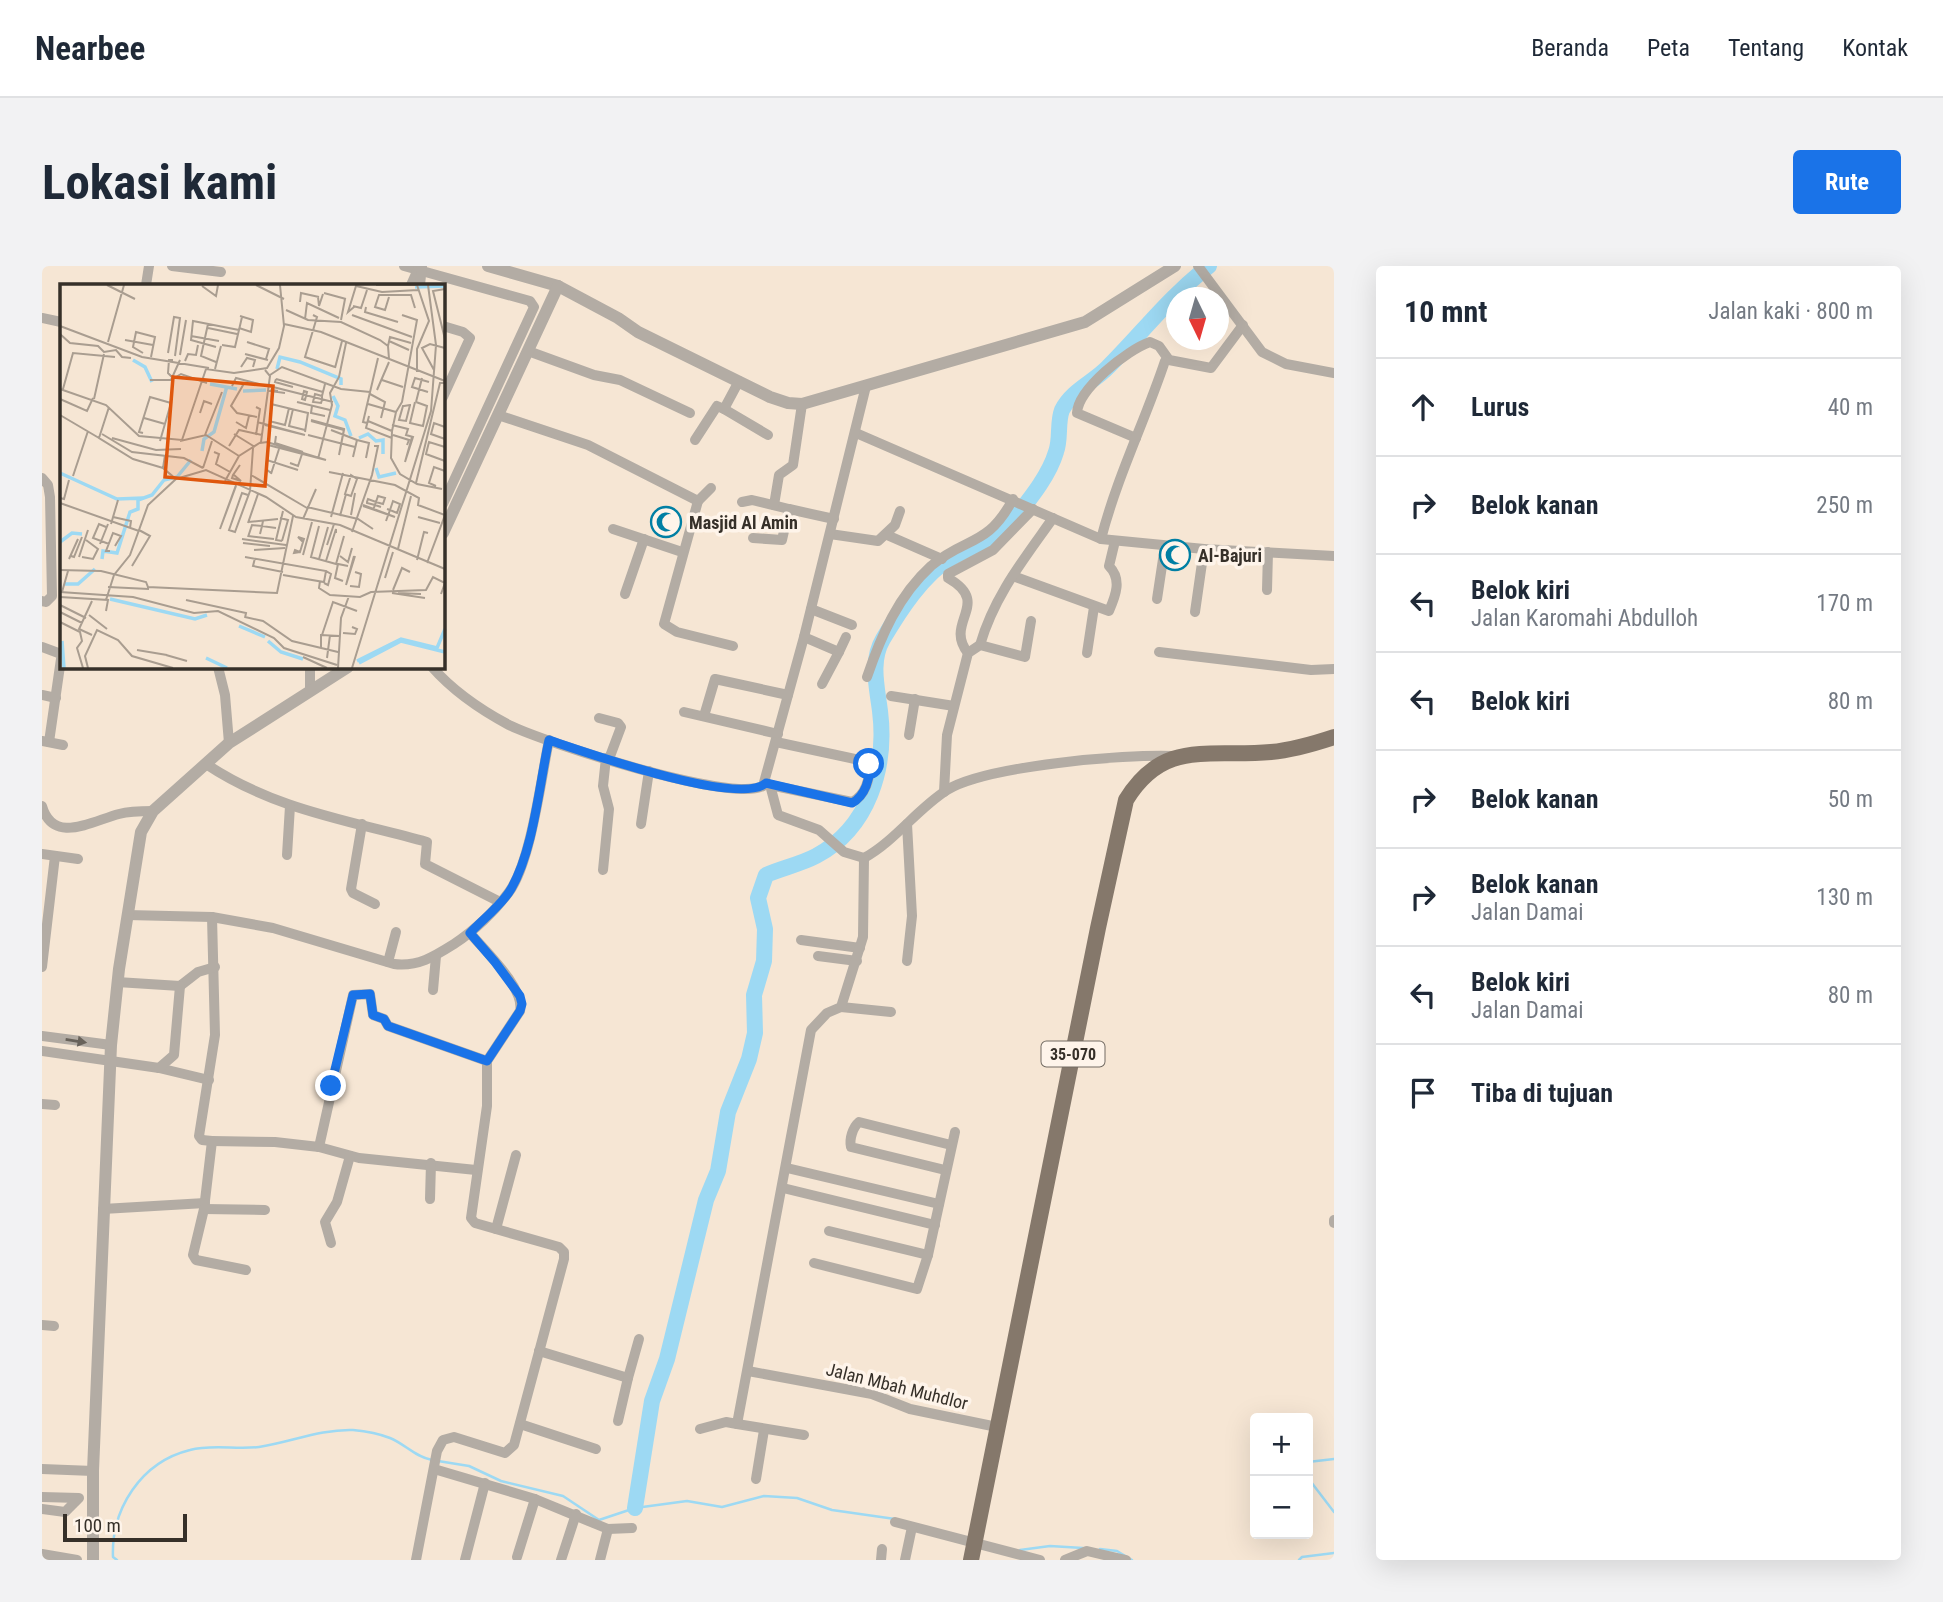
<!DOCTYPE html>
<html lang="id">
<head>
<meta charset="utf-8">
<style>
	body { margin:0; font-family:"Roboto Condensed",sans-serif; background:#f2f2f3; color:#1f2937 }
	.controls { position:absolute; right:21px; bottom:21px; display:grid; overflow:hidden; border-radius:7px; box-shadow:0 7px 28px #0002 }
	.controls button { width:63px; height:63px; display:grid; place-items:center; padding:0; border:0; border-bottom:2px solid #e0e1e3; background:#fff; color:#1f2937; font:35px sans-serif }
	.compass { position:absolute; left:1124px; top:21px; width:63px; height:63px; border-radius:50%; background:#fff; box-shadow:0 7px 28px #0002; rotate:175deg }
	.scale { position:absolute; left:21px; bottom:18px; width:124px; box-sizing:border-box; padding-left:7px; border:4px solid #363029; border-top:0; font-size:19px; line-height:24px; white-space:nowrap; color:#363029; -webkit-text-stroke:5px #fef4ea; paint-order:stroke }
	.stop { position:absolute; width:21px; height:21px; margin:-16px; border:5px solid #1a73e8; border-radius:50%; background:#fff }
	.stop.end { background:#1a73e8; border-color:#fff; box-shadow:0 2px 7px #0008 }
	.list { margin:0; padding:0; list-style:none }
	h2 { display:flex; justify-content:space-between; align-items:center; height:91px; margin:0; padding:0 28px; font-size:30px }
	h2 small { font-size:23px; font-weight:400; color:#747a83 }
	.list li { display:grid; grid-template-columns:46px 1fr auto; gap:21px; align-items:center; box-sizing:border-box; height:98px; padding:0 28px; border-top:2px solid #e0e1e3 }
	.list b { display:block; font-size:26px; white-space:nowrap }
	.list p { margin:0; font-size:23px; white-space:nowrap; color:#747a83 }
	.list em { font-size:23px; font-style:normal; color:#747a83 }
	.icon { flex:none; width:38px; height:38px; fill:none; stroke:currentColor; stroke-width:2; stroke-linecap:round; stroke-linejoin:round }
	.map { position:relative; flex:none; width:1292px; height:1294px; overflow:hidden; border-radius:7px }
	header { display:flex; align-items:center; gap:42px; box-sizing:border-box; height:98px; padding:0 35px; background:#fff; border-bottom:2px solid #e0e1e3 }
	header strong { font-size:33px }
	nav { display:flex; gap:38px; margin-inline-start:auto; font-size:24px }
	.intro { display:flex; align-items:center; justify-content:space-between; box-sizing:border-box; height:168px; padding:0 42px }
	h1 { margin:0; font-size:49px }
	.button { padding:18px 32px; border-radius:7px; background:#1a73e8; color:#fff; font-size:24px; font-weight:700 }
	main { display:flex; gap:42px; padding:0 42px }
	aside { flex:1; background:#fff; border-radius:7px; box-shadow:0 7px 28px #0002 }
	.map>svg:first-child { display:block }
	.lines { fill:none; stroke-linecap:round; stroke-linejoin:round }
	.stream { stroke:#9dd9f3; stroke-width:2.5 }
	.river { stroke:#9dd9f3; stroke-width:16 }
	.minor { stroke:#b3aca4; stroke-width:10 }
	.tertiary { stroke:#b3aca4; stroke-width:12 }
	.primary { stroke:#85786b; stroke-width:16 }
	.oneway { fill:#68625a }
	.route { stroke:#1a73e8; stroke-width:9 }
	.labels { text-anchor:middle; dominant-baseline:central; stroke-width:7; stroke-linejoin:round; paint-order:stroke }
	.shield { fill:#fef4ea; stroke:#726b63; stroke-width:2 }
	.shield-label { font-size:16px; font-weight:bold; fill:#363029 }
	.poi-label { font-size:18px; font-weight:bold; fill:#363029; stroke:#fef4ea; text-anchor:start }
	.street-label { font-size:18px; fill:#363029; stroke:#fef4ea }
	.inset-river { fill:none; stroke:#9dd9f3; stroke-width:3.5 }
	.inset-road { fill:none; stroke:#a99d90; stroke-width:2 }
	.view { fill:#df570d; fill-opacity:0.15; stroke:#df570d; stroke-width:3.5 }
	.inset-edge { fill:none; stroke:#363029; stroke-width:3.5 }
</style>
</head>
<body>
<header>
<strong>Nearbee</strong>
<nav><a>Beranda</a><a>Peta</a><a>Tentang</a><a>Kontak</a></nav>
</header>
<div class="intro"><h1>Lokasi kami</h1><a class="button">Rute</a></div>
<main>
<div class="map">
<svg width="1292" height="1294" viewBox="0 0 1292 1294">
	<rect width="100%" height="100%" fill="#f6e6d4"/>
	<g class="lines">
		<g class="stream">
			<path d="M396,1195L427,1200L459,1215L521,1230L557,1254L593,1242L645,1235L680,1241L722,1230L755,1232L790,1244L853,1253"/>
			<path d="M1266,1196L1292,1193"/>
			<path d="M1266,1212L1292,1246"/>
			<path d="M1058,1283L1075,1285L1090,1294"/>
			<path d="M978,1284L1008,1280L1041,1282"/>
			<path d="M75,1294L71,1291C69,1243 99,1196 148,1184C170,1178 195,1184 217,1181C249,1176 279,1163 311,1164C322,1165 338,1168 348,1172C363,1178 373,1191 390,1194"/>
			<path d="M1257,1294L1260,1291L1292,1287"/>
		</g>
		<path class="river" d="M593,1242L610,1135L625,1093L664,934L676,905L686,846L707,793L713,767L712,729L722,695L723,663L716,632L724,609C740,602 759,598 774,590C827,562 845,501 838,445C835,421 828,395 841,373C857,346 881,308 909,292C930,280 956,272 972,253C987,234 1007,210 1014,186C1019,173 1015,157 1020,144C1030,124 1052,116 1066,101C1100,67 1128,30 1167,0"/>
		<g class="minor">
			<path d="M130,0L179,6"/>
			<path d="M362,0L488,35L492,41L401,238"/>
			<path d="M1156,0L1220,86L1244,98L1292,107"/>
			<path d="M104,19L107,0"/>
			<path d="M369,19L377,1"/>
			<path d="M378,19L380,0"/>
			<path d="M0,52L19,56"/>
			<path d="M401,60L421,66L428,72L401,131"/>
			<path d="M486,85L552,109L578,114L648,147"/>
			<path d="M682,143L726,169"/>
			<path d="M456,149L546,179L656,235L622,358L635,366L691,380"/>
			<path d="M814,167L1059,273L1162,283L1292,290"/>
			<path d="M1094,172L1035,147C1036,123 1085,84 1108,76L1117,80L1127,94L1169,102L1201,59"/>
			<path d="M653,174L675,140L682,143L697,115"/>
			<path d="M0,212L6,219L8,231L10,330L4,336L0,335"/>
			<path d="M656,235L669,222"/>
			<path d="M700,236L710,234L747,243L740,274L711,272"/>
			<path d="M732,239L737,209L751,199L760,138"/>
			<path d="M747,243L792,253"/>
			<path d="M571,263L640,286"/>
			<path d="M788,268L836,275L853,259L858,245"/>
			<path d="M845,269L900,293"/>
			<path d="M1059,273C1075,211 1103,155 1123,95L1127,94"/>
			<path d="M971,310L1067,345C1074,329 1080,313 1067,300L1073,275"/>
			<path d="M1225,324L1226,286"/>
			<path d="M583,328L602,273"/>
			<path d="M1115,333L1123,280"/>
			<path d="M769,343L810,359"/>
			<path d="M1153,346L1162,283"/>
			<path d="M762,371L797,386L780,418"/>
			<path d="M938,379C952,330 982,293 1011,252"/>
			<path d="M0,381L19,388"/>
			<path d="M797,386L804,371"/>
			<path d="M1117,386L1269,404L1292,403"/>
			<path d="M926,387C901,356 951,338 906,312V308L951,284L991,243"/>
			<path d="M1045,387L1052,341"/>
			<path d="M176,401L183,429L187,477"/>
			<path d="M268,401V424"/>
			<path d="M390,401C412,426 437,443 467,459C504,477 689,537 721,520L762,371L824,120"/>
			<path d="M825,411C839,370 856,330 889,300C924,270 945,282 971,233"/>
			<path d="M0,429L14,432"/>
			<path d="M849,430L912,440"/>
			<path d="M642,446L736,468"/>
			<path d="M662,450L673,413L746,429"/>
			<path d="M557,452L576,457L579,461L567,493"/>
			<path d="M867,469L873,433"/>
			<path d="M0,475L21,479"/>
			<path d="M7,476L19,393"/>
			<path d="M164,498C233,544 306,554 385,576L383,598L458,636"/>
			<path d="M724,517L728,519L736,549L777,564L802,586L822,592C853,575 875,543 905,524C944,500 1082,488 1131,490"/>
			<path d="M728,519L810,536C823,530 829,512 827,498L822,495L734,476"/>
			<path d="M902,526L905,469L926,387L938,379L983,391L989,355"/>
			<path d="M0,540C11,579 50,555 77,548C88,545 99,545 111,545"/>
			<path d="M320,558L309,623L311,627L333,638"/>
			<path d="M599,558L607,505"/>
			<path d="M0,588L36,593"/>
			<path d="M245,589L248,540"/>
			<path d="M561,604L567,543L561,520L564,492"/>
			<path d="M85,649L170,651L231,662L352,698C376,701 393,690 412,678C432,665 453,645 467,626C489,596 499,513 507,474"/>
			<path d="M170,651L173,769L157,870L160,874L170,875L162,943L151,989L154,994L204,1004"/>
			<path d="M759,674L818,682"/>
			<path d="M776,690L815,695"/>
			<path d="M865,695L870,650L865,558"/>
			<path d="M346,696L354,666"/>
			<path d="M0,701L13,590"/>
			<path d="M75,716L138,720L156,706L173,701"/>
			<path d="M391,724L394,690"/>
			<path d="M799,741L849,746"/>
			<path d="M0,770L69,779"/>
			<path d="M0,785L117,802L167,814"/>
			<path d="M117,802L132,789L138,720"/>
			<path d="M0,838L13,839"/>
			<path d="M170,875L233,876L277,881L317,892L434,904"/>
			<path d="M277,881L311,729L328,728L331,749L342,753L346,760L445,795"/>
			<path d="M745,902L897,938"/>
			<path d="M903,904L809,881C807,873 811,861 817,856L909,879"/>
			<path d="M741,922L893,959"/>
			<path d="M388,933L389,897"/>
			<path d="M61,943L163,937"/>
			<path d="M162,943L223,944"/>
			<path d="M1292,954V957"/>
			<path d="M454,963L474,889"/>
			<path d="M787,965L886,989"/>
			<path d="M289,977L283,956L295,936L308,890"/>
			<path d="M772,997L875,1023L886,989L913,866"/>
			<path d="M0,1059L12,1060"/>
			<path d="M497,1085L586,1112L576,1155"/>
			<path d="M706,1105L830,1128L868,1143L955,1161"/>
			<path d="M586,1112L597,1073"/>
			<path d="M478,1158L554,1183"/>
			<path d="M695,1158L762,1169"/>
			<path d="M658,1163L684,1156L695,1158L769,764L785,747L799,741L821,671L822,592"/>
			<path d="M0,1203L51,1205"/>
			<path d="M392,1203L493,1233L566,1263L590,1262"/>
			<path d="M714,1213L722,1164"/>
			<path d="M0,1231L37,1232L23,1246L0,1243"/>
			<path d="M853,1256L998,1294"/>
			<path d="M0,1288L35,1294"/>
			<path d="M475,1291L493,1233"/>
			<path d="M374,1294L395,1185L401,1174L412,1171L463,1187L472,1179L522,993V986L517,981L433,957L429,952L445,840V795L478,745C483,722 443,685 428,667"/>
			<path d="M423,1294L443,1217"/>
			<path d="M519,1294L534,1248"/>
			<path d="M558,1294L566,1263"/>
			<path d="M839,1294L840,1283"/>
			<path d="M863,1294L870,1261"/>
			<path d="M1023,1294L1045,1285L1084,1294"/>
		</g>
		<g class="tertiary">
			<path d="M446,0L516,20L576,52L596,66L728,131L746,137L760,138L1043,56L1133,0"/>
			<path d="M401,267L516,20"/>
			<path d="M51,1294V1205L69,779L77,703L99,566L111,545L187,477L306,401"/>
		</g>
		<path class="primary" d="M929,1294L1056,662L1084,534C1122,472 1168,492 1229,486C1250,484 1271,478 1292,471"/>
	</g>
	<defs><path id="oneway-solid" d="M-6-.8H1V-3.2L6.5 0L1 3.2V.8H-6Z" transform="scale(1.75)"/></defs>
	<use class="oneway" href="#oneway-solid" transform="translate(34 775) rotate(9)"/>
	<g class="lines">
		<path class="route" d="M289,820L311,729L328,728L331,749L342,753L346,760L445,795L478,745L480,738L478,730L453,696L428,667C441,653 460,639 469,623C492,583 497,519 507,474C543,486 697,541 724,517L810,537C823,530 829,512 827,498"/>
	</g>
	<defs>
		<g id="mosque-ring" transform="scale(1.575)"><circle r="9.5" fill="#fef4ea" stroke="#007fa4" stroke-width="1.5"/><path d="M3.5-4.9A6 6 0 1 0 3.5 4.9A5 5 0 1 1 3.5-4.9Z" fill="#007fa4"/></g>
	</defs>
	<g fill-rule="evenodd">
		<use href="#mosque-ring" x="624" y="256"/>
		<use href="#mosque-ring" x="1133" y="289"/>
	</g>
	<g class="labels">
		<rect class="shield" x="999.5" y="775.5" width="63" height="25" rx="5"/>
		<g class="shield-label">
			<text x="1031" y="788">35-070</text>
		</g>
		<g class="poi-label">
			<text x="647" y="256">Masjid Al Amin</text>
			<text x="1156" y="289">Al-Bajuri</text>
		</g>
		<g class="street-label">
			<text transform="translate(855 1120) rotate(14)">Jalan Mbah Muhdlor</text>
		</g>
	</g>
	<g transform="translate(18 18)">
		<rect width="385" height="385" fill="#f6e6d4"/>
		<path class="inset-river" d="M355,3L385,2M73,76L85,83L92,98M217,85L220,73L240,78L281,95V101M150,100L177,105M183,107L206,106M273,112L278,122L275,132L285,136L291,152M299,154L308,150L316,157L323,156V170M142,167L144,155L154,148L167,102M316,184L319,193L336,189M0,189L57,215L83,214M0,258L12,249L22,250M42,275L43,267L57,269L70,228L78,225V216L92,211L104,196L117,193L131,176M5,300H18L35,285M50,315L135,335L147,331M179,342L205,353M2,357L4,384M208,357L221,368L243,375M146,374L167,384M297,377L341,355L377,364L385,345M299,379L341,357L385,368"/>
		<path class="inset-road" d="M47,1L75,15M196,1L224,15M316,1H357L369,37L357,65V88M142,2L156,12L158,1M385,5L373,7L385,55M264,9L286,15M258,13L259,22L263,10M329,13L325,26L315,23L319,11H351L355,24M240,18L241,9L259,13M293,22L301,24L307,6M294,23L288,28L296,2L322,8L358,6M306,23L305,28L338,38M226,26L248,36L281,38L320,56L328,62L329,75M253,31L257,33L245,73L275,83M292,31L352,53M245,35L247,19L279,34M281,36L285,15M148,40L141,72L156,78M224,40L261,48L385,97M0,42L82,73L149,84M148,44L177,50M179,44L191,48L193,36L180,32M0,50L10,59L38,62L44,68L56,66L62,73L71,74M131,52L159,57M65,56L93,61M329,57L349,66M48,58L64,1M187,58L209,65L206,75M162,61L175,63L182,33M328,62L330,53L351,59M156,63L131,56L133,37L179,46M83,69L73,63L76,48L95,53L91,73M108,69L114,33L120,34L115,72M185,70L208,76M120,71L126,36M125,77L128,70L136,71L138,61M181,83L187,74L195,76L193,83M275,84L282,57M155,85L161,62M374,86L362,64L370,60L385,64M210,91L222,83L281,105L310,108M112,93L108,89L109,76H113M116,93L121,90L147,99M216,95L263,108M216,95L215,98L233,103M90,96H111L120,76M186,96L171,122L177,129L197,133M322,96L343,103M172,102L176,94L199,100M209,102L273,118M0,105L46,121L79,152L122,156L146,85L174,89L207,84L219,64L224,42L220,1M3,105L13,69L55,73M317,106L329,78M218,107L212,106L210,107L225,109M244,107L247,108L245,116L242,115ZM368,108L352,103L355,94L369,98M310,110L325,118L321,134M262,112L255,110L253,118L261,119L262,116V112L265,100M0,115L27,127L33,114M34,115L44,70M237,118L270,126M355,118L350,139L363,142L367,122L356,118M356,118L362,94M211,120L248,129L245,148M308,120L336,128L342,118L357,36L342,31M350,121L346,137L339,136L343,122H344L350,121H351M252,122L251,129L265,132M49,123L39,154L73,175L103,184M196,123L200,125L196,151M233,125L229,142L245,146M140,129L144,117L152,120M0,131L39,154M309,132L306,144L332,154M84,134L105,140M209,137L225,141L229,124M251,137L284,146L279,171L284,145L251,136M308,137L332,147L336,128M176,138L186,144L189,132M197,138L245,151L205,141M307,139L303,138L318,74M332,141L348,145L346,151L353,153L345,178L352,153M385,143L374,139L371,150L385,155M271,146L297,156M332,147L331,174L340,190L357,200L382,205M83,149L79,148L90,113L111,119L100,157M42,150L72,168L124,174L143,184M174,150L195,163M145,151L162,108M248,151L295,163M333,151L349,156L347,161M216,152L215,159L243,168M52,154L96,166L121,165M120,157L146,151L179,172M200,159L207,158L266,176L208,161M169,162L179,146L202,151M385,163L369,158L366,170L385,177M154,168L159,170L156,180L170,188M105,171L103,184L116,195M293,173L297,156L309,159L306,174M258,175L272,121L270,109L279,93L286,59M230,179L238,182L242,170M143,184L152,157M269,188L335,201L359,214L358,221L385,231L367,279M211,189L206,185L207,176L238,186M211,190L219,165M174,191L181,197L172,194L173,191L180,181M191,191L247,224M291,191L297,195L291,212L285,210ZM13,192L28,147M165,197L179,172L201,158L210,92L205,86M356,199L380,99H385M176,202L160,245L176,201M376,202L369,199L374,183L385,187M188,211L182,209L169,246L175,248L190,207L193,164M0,214L4,215L9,196M0,219L79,247M303,222L335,233L303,221M247,223L298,235L313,245M313,226L315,221L318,212L325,214L323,220L316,218L308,215L307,218V219L315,221L321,223M291,231L295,209M280,232L286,210M53,233L71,237L70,244M271,233L283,189M358,233L380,239M220,234L228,236L222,257M243,235L256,205M326,237L330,226L333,217L340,220L337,229L330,226L327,225M188,238L218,235M188,239L198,210M51,240L58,216M259,242L251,273L276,280L284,252M46,243L39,240L33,254L49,260M292,248L312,191L318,162H314M200,250L202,242L216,244M188,252L214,255M188,253L192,241L202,242L203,237M182,255L226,261M222,257L216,256L223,227M183,259L210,262M40,260L48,240M267,261L274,240M338,265L351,212M194,266L225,264M50,267H46L53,249L61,252L55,262M240,268L234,269L235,266L240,268L243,258L238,253L244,255L243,258M243,271L252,238M11,272L14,273L22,253M280,272L288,278L292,264M294,272L286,301L295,272M19,273L28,246M22,273L33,275L38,265L26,256M185,273L266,287L264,298L223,291M195,274L193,282L223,288M9,275L18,255M259,275L268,243M357,276L364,248L368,249M266,277L276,245V249M72,282L90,252L79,246M0,286L41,287L86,298L88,303L217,309L233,232M325,294L333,268M260,297L259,304L270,311L300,313L311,308L366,306L373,293L385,299L381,310M283,297L275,294L278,280L288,282M264,299L268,301L271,290L266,287M290,302L299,303L301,290L295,288M48,303L89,305M333,306L342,284L350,288M0,308L73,313L134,329L158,327L214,354L224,364L277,381M2,308L8,287M332,309L365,314M338,309L361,310M0,313L48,316L46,327M46,316L54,291L70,271L88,221L116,195L146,186L206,213L236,233L280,241L385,285M126,316L186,329L185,334M0,321L26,334M0,328L22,339M29,331L47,345M185,333L203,337L232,357L278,368M0,338L20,348L22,357L17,364L23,384M283,349L295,350L297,345L292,343M32,351L19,345L32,317M262,351L273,318L297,327M261,364V351L280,352M77,366L107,371M106,371L127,377M243,373L267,384M267,374L270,351M28,384L25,372L37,346L58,356L72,372L113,384M278,384L281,334L289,312M292,384L371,127L376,61L368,1"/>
		<path class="view" d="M113,93L213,102L205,202L105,193Z"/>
		<rect width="385" height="385" class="inset-edge"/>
	</g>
</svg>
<div class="controls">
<button>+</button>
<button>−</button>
</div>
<svg class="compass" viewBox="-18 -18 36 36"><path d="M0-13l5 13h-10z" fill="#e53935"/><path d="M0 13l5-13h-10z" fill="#747a83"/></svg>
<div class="scale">100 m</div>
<div class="stop" style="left:827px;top:498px"></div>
<div class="stop end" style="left:289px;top:820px"></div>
</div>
<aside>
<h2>10 mnt<small>Jalan kaki · 800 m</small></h2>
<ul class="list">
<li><svg class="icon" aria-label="ahead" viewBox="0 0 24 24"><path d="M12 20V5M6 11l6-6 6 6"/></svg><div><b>Lurus</b></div><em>40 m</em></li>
<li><svg class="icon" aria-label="right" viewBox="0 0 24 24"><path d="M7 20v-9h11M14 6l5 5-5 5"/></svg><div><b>Belok kanan</b></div><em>250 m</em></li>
<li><svg class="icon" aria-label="left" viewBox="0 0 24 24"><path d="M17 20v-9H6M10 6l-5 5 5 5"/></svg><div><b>Belok kiri</b><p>Jalan Karomahi Abdulloh</p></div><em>170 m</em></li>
<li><svg class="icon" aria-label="left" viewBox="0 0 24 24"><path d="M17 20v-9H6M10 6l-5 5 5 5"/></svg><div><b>Belok kiri</b></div><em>80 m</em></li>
<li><svg class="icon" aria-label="right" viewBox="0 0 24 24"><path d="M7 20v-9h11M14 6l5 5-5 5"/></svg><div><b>Belok kanan</b></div><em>50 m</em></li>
<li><svg class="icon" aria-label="right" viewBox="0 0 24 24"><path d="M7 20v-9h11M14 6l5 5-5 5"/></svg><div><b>Belok kanan</b><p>Jalan Damai</p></div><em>130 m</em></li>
<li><svg class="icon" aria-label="left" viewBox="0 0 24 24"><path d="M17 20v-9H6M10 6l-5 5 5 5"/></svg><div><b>Belok kiri</b><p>Jalan Damai</p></div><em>80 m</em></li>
<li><svg class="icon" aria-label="arrive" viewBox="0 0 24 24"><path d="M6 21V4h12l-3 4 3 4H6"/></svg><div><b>Tiba di tujuan</b></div></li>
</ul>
</aside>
</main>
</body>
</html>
